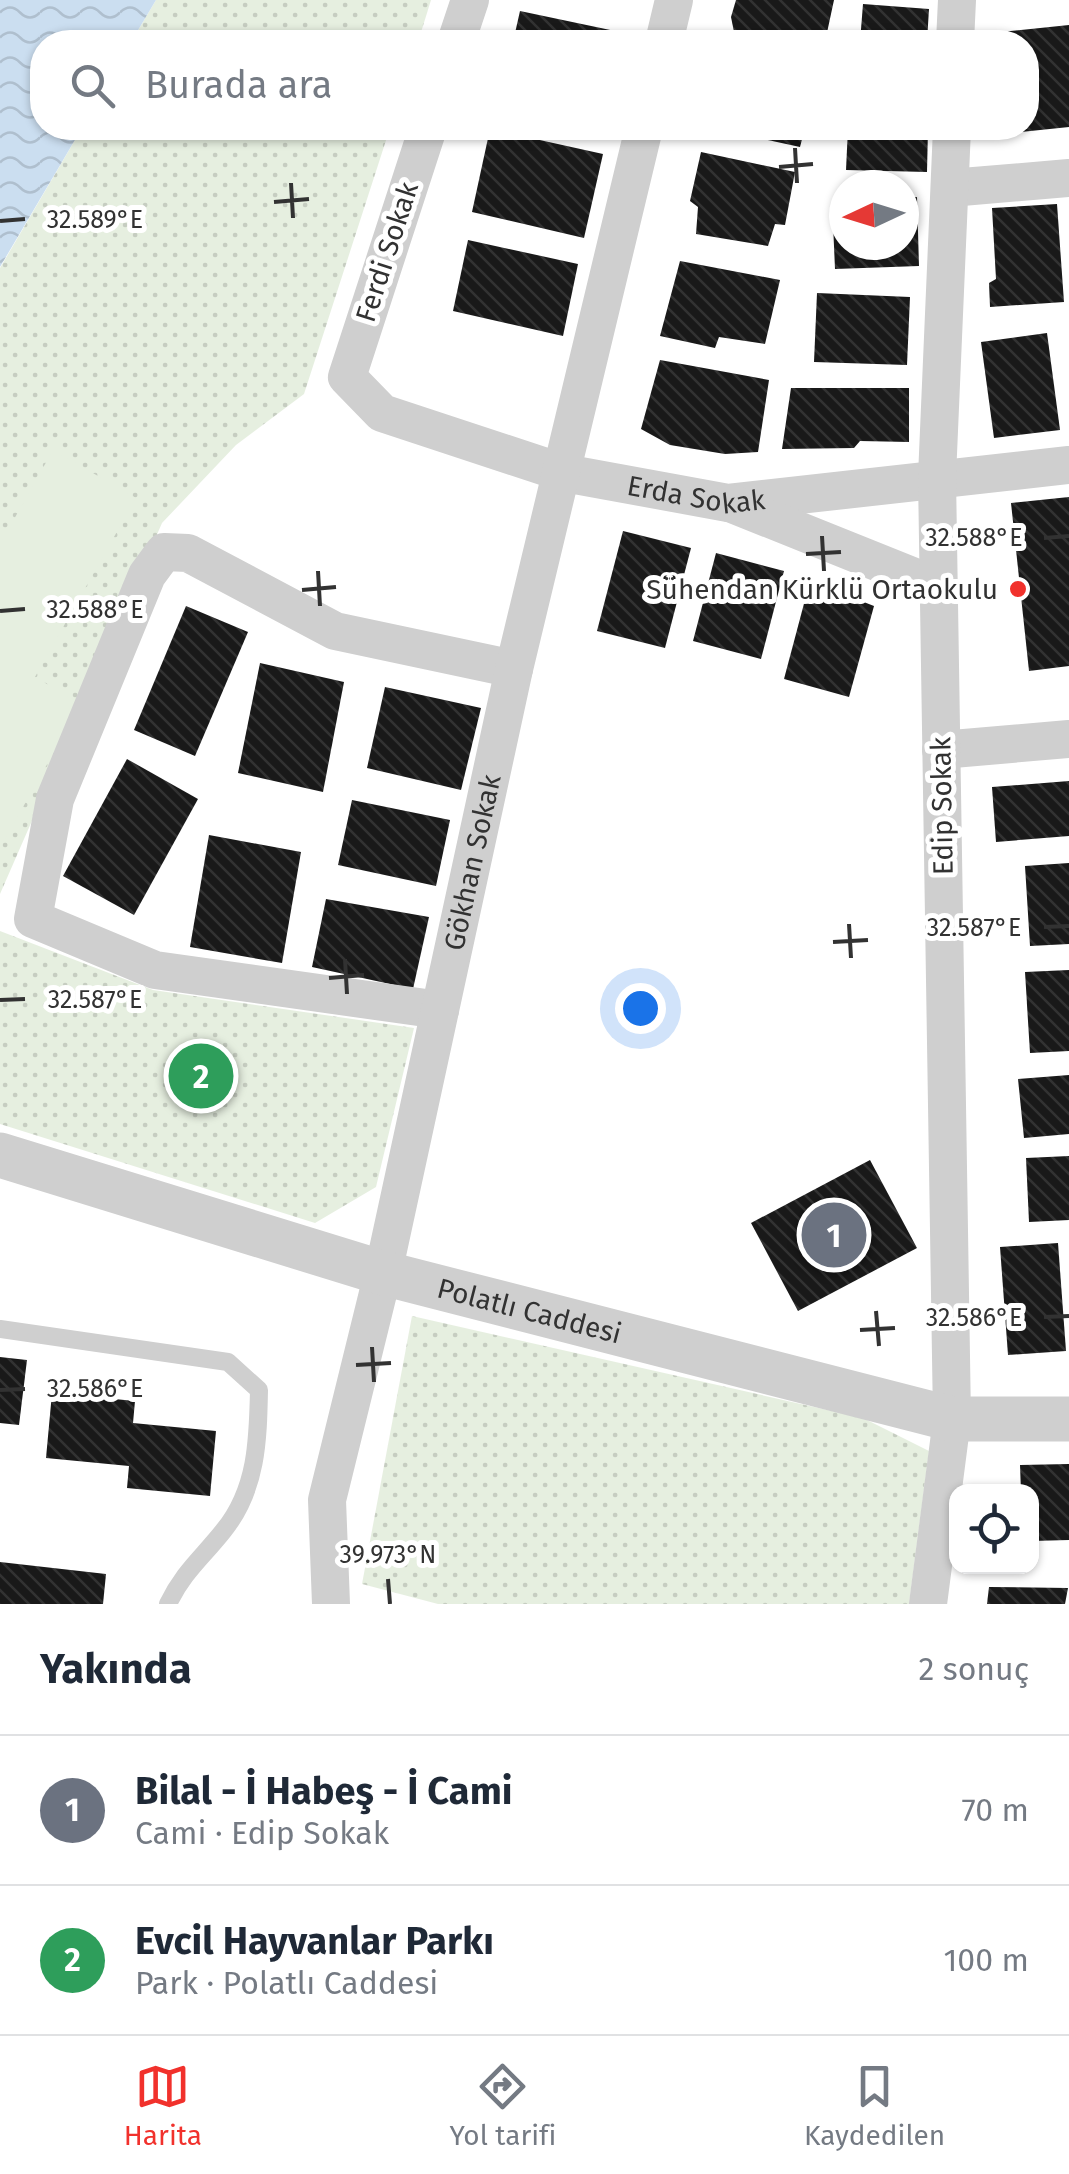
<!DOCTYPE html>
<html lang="tr">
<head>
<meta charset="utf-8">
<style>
	body { margin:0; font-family:"Fira Sans",sans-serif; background:#f2f2f3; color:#1f2937 }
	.controls { position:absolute; right:30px; bottom:30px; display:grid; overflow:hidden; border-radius:20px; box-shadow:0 2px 8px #0004 }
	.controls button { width:90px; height:90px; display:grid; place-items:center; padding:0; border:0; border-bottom:2px solid #e0e1e3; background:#fff; color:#1f2937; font:50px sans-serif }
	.compass { position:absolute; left:829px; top:170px; width:90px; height:90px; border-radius:50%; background:#fff; box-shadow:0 2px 8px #0004; rotate:266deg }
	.you { position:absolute; left:640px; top:1008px; width:35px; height:35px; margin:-25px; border:8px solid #fff; border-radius:50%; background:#1a73e8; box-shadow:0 0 0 15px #1a73e833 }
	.badge { display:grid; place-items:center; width:65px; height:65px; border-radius:50%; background:#f1312c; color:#fff; font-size:32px; font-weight:700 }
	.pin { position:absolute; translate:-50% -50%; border:5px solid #fff; box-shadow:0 2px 10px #0006 }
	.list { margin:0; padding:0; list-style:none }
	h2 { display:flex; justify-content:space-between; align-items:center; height:130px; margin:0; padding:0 40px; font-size:42px }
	h2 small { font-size:32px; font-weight:400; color:#747a83 }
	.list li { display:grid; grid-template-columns:65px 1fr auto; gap:30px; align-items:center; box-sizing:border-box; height:150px; padding:0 40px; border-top:2px solid #e0e1e3 }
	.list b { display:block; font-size:38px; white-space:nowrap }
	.list p { margin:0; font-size:32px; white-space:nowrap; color:#747a83 }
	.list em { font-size:32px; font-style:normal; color:#747a83 }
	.icon { flex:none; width:55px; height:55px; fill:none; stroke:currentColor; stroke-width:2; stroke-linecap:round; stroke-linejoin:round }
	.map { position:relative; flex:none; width:1069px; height:1604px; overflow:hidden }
	.search { position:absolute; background:#fff; box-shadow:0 2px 8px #0004; left:30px; right:30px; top:30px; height:110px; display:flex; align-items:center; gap:25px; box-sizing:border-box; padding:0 35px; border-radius:40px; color:#747a83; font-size:38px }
	.sheet { height:430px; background:#fff }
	nav { display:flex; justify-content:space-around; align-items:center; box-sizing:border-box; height:140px; border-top:2px solid #e0e1e3; background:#fff; font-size:28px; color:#747a83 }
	nav a { display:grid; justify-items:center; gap:5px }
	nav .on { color:#f1312c }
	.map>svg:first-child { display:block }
	.green { fill:url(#green-dots) }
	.pitch { fill:#e6efe0 }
	.water { fill:url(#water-waves) }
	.building { fill:url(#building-back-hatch) }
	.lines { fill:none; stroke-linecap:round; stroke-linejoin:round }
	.service { stroke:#cfcfcf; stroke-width:18 }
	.minor { stroke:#cfcfcf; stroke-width:38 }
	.tertiary { stroke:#cfcfcf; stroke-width:45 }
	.ticks { fill:none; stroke:#323232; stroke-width:4 }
	.poi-dot { fill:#f1312c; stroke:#fff; stroke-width:4 }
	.labels { text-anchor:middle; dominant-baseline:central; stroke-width:10; stroke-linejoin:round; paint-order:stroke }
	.street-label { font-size:28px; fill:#323232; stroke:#fff }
	.poi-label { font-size:28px; fill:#323232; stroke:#fff; text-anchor:end }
	.ticks-label { font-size:25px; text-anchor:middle; fill:#323232; stroke:#fff; stroke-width:10; stroke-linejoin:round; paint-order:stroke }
</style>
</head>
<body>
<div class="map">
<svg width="1069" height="1604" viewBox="0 0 1069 1604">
	<defs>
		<pattern id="green-dots" width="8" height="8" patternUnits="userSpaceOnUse" patternTransform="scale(2.5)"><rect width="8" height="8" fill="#e6efe0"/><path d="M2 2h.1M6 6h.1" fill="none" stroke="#c6cdc1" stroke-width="1.8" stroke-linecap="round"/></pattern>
		<pattern id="water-waves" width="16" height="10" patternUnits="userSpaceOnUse" patternTransform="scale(2.5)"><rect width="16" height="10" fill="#cbdef0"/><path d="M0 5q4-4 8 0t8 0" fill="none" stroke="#afbfce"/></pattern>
		<pattern id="building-back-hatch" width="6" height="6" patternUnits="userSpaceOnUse" patternTransform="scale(2.5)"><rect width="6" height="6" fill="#191919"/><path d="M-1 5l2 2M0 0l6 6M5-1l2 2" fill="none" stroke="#323232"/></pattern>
	</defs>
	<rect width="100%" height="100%" fill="#fff"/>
	<g class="green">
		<path d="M156,0H431L418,42H131Z"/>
		<path d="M82,128H390L304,394L236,445L162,523L0,894V268Z"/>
		<path d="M0,931L153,990L414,1028L376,1187L315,1223L0,1124Z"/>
		<path d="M412,1316L863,1418L929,1451L909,1604H438L362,1584Z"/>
	</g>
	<path class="pitch" d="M53,450L136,498L35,677L81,704L0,848V544Z"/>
	<path class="water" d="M0,0H156L131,42H42V128H82L0,267Z"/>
	<g class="building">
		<path d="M736,0H834L825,42H736L731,17Z"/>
		<path d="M863,4L929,9L927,42H860Z"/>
		<path d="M520,11L634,35L632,42H513Z"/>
		<path d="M1069,25V127L1003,134L1002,128H1026V42H1002L1001,32Z"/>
		<path d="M713,128H805L800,147Z"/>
		<path d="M848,128H928L927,172L846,170Z"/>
		<path d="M490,129L603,154L584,238L472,212Z"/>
		<path d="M701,152L795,172L785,225L775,224L768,246L696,234L698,207L690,201Z"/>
		<path d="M904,197H917L919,266L835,269L832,200L844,199V245H904Z"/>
		<path d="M1057,204L1064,302L990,307L989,283L996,279L992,208Z"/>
		<path d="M468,240L578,264L563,336L453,311Z"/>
		<path d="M680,261L780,280L765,344L719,337L715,348L660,336Z"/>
		<path d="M817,293L910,297L907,365L814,362Z"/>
		<path d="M1047,333L1060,430L994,438L981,342Z"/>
		<path d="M660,360L769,380L758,452L725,454L670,445L641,429Z"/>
		<path d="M791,388H909V442L860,441L854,448L782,449Z"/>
		<path d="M1069,497V666L1029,671L1011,503Z"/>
		<path d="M623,531L691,548L665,648L597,631Z"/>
		<path d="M716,553L784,571L761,659L693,641Z"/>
		<path d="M810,581L874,606L849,697L784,679Z"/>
		<path d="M186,606L248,632L195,756L134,730Z"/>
		<path d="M260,663L344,682L323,792L238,773Z"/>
		<path d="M385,687L481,708L461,790L367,768Z"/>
		<path d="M127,759L198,799L134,915L63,876Z"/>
		<path d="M1069,781V836L996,842L992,787Z"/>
		<path d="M352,800L450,820L436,886L338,865Z"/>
		<path d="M209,835L301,852L282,963L190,947Z"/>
		<path d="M1069,863V944L1030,946L1025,866Z"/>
		<path d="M326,899L429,917L413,989L312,967Z"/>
		<path d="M1069,970V1051L1030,1053L1025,972Z"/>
		<path d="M1069,1075V1134L1024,1138L1018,1079Z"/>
		<path d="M1069,1156V1220L1029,1222L1026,1158Z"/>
		<path d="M870,1160L917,1248L798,1311L751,1223Z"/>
		<path d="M1058,1243L1066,1351L1008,1355L1000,1247Z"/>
		<path d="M0,1357L27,1360L19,1425L0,1423Z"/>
		<path d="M52,1393L135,1401L133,1423L216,1431L210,1496L127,1488L129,1466L46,1458Z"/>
		<path d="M1069,1464V1540L1032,1541V1492H1021L1020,1465Z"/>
		<path d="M0,1562L106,1574L103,1604H0Z"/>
		<path d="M989,1587L1068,1588L1065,1604H987Z"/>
	</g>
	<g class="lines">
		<path class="service" d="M0,1329L228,1362L259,1390C258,1440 257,1489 224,1530C202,1558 184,1571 168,1604"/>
		<g class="minor">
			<path d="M456,42L470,0"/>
			<path d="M664,42L674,0"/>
			<path d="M955,42L957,0"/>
			<path id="s1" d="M428,128L347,377L382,413L564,473L728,503L1069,465"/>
			<path d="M950,188L1069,178"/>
			<path d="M730,503L939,587"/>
			<path d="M941,750L1069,739"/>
			<path d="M440,1010L155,970L33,919L55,799L147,575L164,552L188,553L335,631L514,669"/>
			<path id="s2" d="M331,1604L327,1500L383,1273L514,669L644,128"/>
			<path d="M928,1604L952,1419L937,477L952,128"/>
		</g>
		<path class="tertiary" id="s3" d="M0,1155L383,1273L952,1419H1069"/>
	</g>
	<path class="ticks" d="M795,148L797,183M779,167L813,164M291,183L293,218M274,202L309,199M0,221L25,219M822,536L824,571M1044,538L1069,536M806,554L841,552M318,571L320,606M302,590L336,587M0,611L25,609M849,924L851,958M1044,927L1069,926M833,942L868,940M345,959L347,994M329,978L364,975M0,1000L25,999M876,1311L879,1346M1044,1317L1069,1316M860,1330L895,1328M372,1347L374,1382M356,1365L391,1363M0,1390L25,1389M388,1579L390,1604"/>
	<circle class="poi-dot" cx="1018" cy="589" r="10"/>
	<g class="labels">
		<g class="street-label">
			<text transform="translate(387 252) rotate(-72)">Ferdi Sokak</text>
			<text stroke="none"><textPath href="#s1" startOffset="638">Erda Sokak</textPath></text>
			<text transform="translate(942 806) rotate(-91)">Edip Sokak</text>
			<text stroke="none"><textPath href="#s2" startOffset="758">Gökhan Sokak</textPath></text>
			<text stroke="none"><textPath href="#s3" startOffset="552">Polatlı Caddesi</textPath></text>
		</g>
		<g class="poi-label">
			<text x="998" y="589">Sühendan Kürklü Ortaokulu</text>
		</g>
	</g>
	<g class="ticks-label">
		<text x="95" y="228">32.589°E</text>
		<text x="974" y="546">32.588°E</text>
		<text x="95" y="618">32.588°E</text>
		<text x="974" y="936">32.587°E</text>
		<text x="95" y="1008">32.587°E</text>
		<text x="974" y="1326">32.586°E</text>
		<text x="95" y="1397">32.586°E</text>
		<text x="388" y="1563">39.973°N</text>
	</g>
</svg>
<div class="controls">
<button><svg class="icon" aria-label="locate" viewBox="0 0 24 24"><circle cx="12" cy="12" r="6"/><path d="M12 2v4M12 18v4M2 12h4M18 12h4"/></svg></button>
</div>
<svg class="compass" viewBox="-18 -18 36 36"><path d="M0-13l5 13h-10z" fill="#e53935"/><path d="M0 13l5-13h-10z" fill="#747a83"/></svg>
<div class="you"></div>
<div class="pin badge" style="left:834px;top:1235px;background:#6b7280">1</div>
<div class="pin badge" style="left:201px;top:1076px;background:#2e9e5b">2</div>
<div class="search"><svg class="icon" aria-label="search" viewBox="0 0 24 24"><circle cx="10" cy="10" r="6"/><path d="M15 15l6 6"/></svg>Burada ara</div>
</div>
<section class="sheet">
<h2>Yakında<small>2 sonuç</small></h2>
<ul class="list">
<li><span class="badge" style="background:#6b7280">1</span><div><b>Bilal - İ Habeş - İ Cami</b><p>Cami · Edip Sokak</p></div><em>70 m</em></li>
<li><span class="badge" style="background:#2e9e5b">2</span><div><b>Evcil Hayvanlar Parkı</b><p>Park · Polatlı Caddesi</p></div><em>100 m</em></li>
</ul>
</section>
<nav>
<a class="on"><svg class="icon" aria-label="map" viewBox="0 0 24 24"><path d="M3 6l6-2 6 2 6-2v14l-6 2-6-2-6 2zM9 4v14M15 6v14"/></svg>Harita</a>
<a><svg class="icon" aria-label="directions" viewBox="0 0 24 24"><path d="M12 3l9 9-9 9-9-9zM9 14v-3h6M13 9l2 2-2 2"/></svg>Yol tarifi</a>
<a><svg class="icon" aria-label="saved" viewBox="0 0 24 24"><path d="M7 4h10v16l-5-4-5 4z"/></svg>Kaydedilen</a>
</nav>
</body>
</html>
